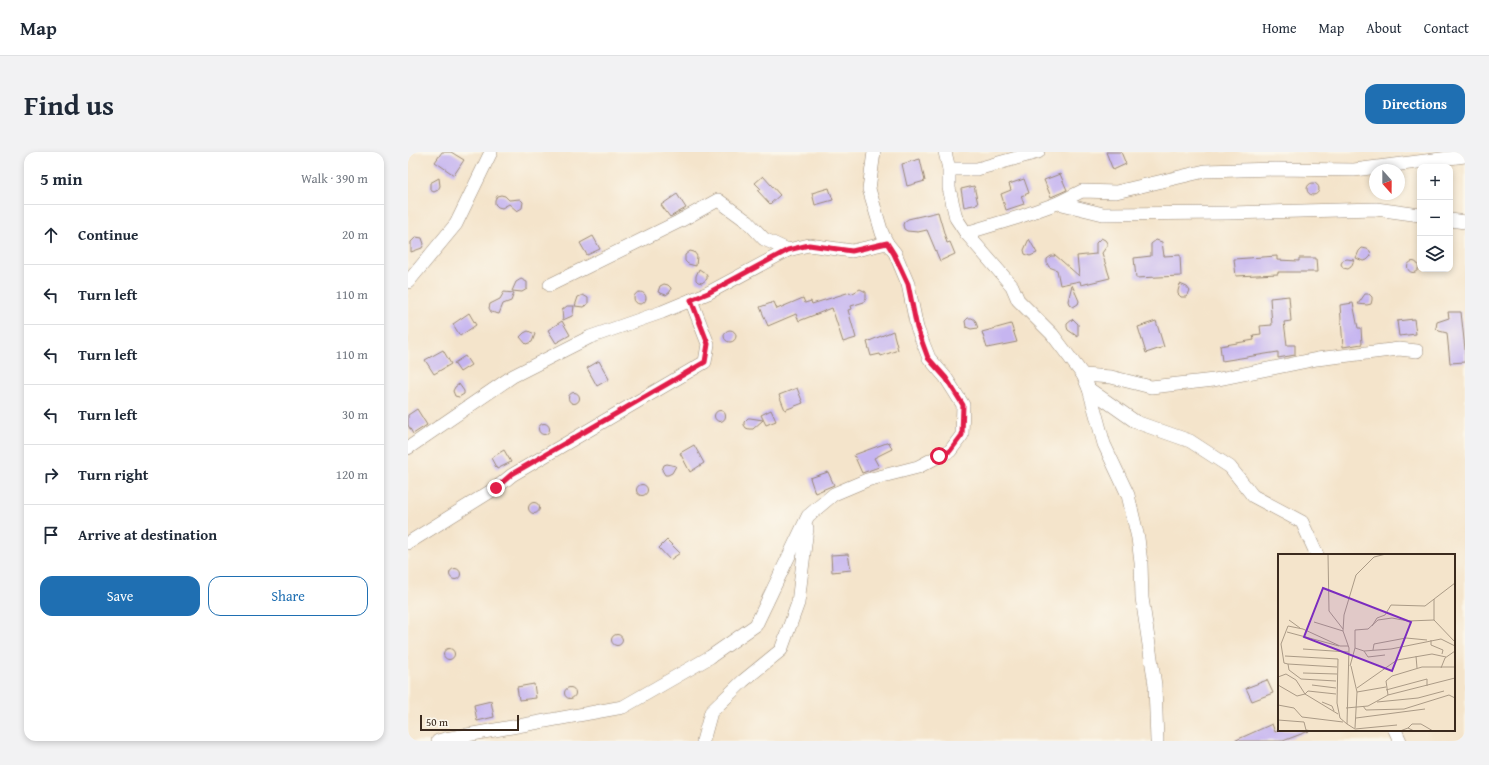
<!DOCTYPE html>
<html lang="en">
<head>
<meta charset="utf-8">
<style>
	body { margin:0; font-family:"Gentium Book Plus",serif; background:#f2f2f3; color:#1f2937 }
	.controls { position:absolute; right:12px; top:12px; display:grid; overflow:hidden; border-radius:8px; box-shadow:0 2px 6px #0003 }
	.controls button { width:36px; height:36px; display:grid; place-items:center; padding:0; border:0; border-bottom:1px solid #e0e1e3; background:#fff; color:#1f2937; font:20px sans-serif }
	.compass { position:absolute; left:961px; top:12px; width:36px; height:36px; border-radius:50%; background:#fff; box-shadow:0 2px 6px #0003; rotate:159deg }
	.scale { position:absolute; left:12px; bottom:10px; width:99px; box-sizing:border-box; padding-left:4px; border:2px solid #3b2a1e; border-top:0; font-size:11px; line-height:14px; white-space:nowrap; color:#3b2a1e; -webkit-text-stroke:3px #fbf7ec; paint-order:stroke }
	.stop { position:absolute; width:12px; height:12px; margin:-9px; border:3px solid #e11d48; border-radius:50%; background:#fff }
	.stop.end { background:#e11d48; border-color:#fff; box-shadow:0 1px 4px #0008 }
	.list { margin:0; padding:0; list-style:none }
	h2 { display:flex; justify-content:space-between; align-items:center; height:52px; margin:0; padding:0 16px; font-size:17px }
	h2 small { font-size:13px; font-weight:400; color:#747a83 }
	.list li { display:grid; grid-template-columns:26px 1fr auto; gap:12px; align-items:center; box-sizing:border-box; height:60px; padding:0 16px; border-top:1px solid #e0e1e3 }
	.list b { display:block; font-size:15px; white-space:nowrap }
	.list em { font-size:13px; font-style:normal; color:#747a83 }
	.actions { display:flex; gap:8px; padding:12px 16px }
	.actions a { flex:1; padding:9px 0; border:1px solid #1f6fb2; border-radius:12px; text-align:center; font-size:14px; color:#1f6fb2 }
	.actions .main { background:#1f6fb2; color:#fff }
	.icon { flex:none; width:22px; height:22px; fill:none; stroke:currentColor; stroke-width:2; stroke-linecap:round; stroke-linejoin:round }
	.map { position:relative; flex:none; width:1057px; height:589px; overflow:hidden; border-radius:12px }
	header { display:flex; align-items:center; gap:24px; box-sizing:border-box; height:56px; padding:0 20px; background:#fff; border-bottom:1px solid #e0e1e3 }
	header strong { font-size:19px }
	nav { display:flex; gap:22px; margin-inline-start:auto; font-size:14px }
	.intro { display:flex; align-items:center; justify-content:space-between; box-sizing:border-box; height:96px; padding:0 24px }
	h1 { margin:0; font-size:28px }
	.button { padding:10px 18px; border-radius:12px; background:#1f6fb2; color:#fff; font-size:14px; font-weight:700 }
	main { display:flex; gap:24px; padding:0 24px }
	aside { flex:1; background:#fff; border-radius:12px; box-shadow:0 2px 6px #0003 }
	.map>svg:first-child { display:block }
	.building { fill:#c6b5f0 }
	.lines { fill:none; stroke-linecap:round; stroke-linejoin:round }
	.street-casing { stroke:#988774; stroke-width:14 }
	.street { stroke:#fff; stroke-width:13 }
	.route { stroke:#e11d48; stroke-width:5 }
	.inset-road { fill:none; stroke:#aa9a86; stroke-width:1 }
	.view { fill:#7b2cbf; fill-opacity:0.15; stroke:#7b2cbf; stroke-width:2 }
	.inset-edge { fill:none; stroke:#3b2a1e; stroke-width:2 }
</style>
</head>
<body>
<header>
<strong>Map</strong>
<nav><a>Home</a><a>Map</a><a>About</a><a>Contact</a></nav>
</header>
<div class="intro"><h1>Find us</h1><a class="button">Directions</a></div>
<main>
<aside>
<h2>5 min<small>Walk · 390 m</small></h2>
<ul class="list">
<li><svg class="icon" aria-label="ahead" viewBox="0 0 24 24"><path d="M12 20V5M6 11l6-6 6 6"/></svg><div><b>Continue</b></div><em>20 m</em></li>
<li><svg class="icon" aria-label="left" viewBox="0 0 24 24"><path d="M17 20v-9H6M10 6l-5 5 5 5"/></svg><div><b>Turn left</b></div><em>110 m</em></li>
<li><svg class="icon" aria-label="left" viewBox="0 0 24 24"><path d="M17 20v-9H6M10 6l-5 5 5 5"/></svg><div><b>Turn left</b></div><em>110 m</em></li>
<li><svg class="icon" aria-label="left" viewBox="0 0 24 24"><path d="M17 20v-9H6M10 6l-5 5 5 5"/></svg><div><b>Turn left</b></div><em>30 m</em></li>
<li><svg class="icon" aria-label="right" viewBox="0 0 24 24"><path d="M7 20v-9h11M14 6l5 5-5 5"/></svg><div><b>Turn right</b></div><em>120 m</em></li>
<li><svg class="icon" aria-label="arrive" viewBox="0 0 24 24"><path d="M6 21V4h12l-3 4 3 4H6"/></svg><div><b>Arrive at destination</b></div></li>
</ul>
<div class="actions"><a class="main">Save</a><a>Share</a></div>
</aside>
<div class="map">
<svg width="1057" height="589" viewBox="0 0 1057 589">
	<rect width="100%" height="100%" fill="#fbf7ec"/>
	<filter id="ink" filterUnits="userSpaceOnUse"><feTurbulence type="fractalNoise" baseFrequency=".025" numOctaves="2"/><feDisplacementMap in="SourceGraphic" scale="8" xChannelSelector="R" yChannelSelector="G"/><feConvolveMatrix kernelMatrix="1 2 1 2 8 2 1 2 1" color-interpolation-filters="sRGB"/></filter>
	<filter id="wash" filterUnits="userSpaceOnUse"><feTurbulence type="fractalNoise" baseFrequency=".012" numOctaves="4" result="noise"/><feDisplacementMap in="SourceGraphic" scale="16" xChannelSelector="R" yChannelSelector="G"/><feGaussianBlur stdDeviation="0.9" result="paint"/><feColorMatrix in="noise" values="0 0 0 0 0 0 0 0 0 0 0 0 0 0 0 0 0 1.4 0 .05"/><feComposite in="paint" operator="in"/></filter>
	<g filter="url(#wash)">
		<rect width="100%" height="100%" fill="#f4e4cb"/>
		<g id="blocks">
			<g class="building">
				<path d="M34,0H43L56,8L46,23L27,10Z"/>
				<path d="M698,0H713L718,12L705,18Z"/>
				<path d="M512,7L517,29L499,34L494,12Z"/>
				<path d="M652,22L659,38L643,45L636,28Z"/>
				<path d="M355,24L372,43L362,52L350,39L353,37L347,31Z"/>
				<path d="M31,26L32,34L30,38L26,40L22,38V31Z"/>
				<path d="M616,27L621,41L613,44L616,52L598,58L593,42L603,38L601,32Z"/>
				<circle cx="905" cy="37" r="6"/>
				<path d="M566,34L570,52L556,55L553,37Z"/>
				<path d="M421,36L425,48L407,53L404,41Z"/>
				<path d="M269,42L278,56L262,65L253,53Z"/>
				<path d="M93,43L97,44L101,48L112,47L115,50L114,56L109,59L101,52L94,56L90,55L87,52V48L89,44Z"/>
				<path d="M530,60L539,91L542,90L547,102L532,109L519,78L510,80L499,79L496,77L495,73L496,70L500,67Z"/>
				<path d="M185,84L192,97L179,103L172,91Z"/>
				<path d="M8,85L14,86L16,92L14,96L3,100V90Z"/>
				<path d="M693,86L697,88L699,91V94L694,101L702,126L673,133L672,129L652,133L649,118L641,115L639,111V107L643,104H647L646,102L671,124L669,104L688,102V91Z"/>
				<path d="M621,87L629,101L622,104L617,102L616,98Z"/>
				<path d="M748,88L754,90L756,104L772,103L773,124L728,126L726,106L743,104V92Z"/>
				<path d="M954,96L959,97L962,99L963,104L959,108L955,109L948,106L951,99Z"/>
				<path d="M282,99L286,100L289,104L288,114L280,112L277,109V103Z"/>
				<path d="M869,104V108L891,109V106H908L909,120H870V122L828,124L826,107Z"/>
				<path d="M939,107L946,108L943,115L940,117L935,116L933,112L935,108Z"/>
				<circle cx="1005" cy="115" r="5.5"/>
				<path d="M291,117L297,121L299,124V127L294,131L290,130L288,128V124Z"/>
				<path d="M113,127L119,130V137L114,140L104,139L108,130Z"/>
				<path d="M256,132L260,133L263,136L262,140L258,143L250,140L252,134Z"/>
				<path d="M772,132L779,135L782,139L778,145H773L770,142V139Z"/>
				<path d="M664,133L671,149L670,152L665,155L661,152L660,149Z"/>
				<path d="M452,137L458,140V146L456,150L443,154L444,157L440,158L448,186L435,190L424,156L391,169L388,162L360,174L352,155L366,150L369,157L395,146L397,151L403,149L404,152L442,140L443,142Z"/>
				<circle cx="232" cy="146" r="6"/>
				<path d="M96,140L106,141L103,149L95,152L91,162L83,160L81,156L82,152L92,147Z"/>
				<path d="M957,142H961L964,145V148L963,152L959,153L950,152Z"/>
				<path d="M175,143L180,146V152L175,155L167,154L170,145Z"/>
				<path d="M881,144L883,169L876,170L879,193H887V203L870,206V200L814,209L812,194L846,188L845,183L853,182L852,174L864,173L862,146Z"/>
				<path d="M945,151L950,176H953L954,192L935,195L932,153Z"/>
				<path d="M159,154H166L165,162L164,164L155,168L154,158Z"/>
				<path d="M1040,160H1053L1057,197V210L1042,211L1039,181L1031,179L1028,176L1029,170L1041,166Z"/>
				<path d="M61,161L68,173L52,184L45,172Z"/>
				<path d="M560,166H564L567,168L570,176L563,177L558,175L557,169Z"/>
				<path d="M665,167L670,172V185L660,178L659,175V172Z"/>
				<path d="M1006,167L1008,182L991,184L989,169Z"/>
				<path d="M154,169L162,183L148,191L140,178Z"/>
				<path d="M748,169L756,195L738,201L730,175Z"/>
				<path d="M603,172L609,190L579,196L574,180Z"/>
				<circle cx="322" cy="184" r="6"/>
				<path d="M120,179L127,182L124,190L118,192L112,185L116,181Z"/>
				<path d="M485,179L490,198L473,204L472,202L463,204L459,190Z"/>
				<path d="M35,198L43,212L26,222L17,208Z"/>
				<path d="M57,204L63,213L52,220L46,211Z"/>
				<path d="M191,209L201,227L189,234L179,216Z"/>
				<path d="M51,232L56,239V242L51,245L47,244L45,239L47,235Z"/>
				<path d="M389,236L395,251L377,258L371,243Z"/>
				<circle cx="166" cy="246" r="5.5"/>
				<path d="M9,257L19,273L5,282L0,273V263Z"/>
				<path d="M363,258L368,269L358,273L353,263Z"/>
				<circle cx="312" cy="264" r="5.5"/>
				<path d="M340,266H342L355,268L345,277H341L338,276L336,273V270Z"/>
				<circle cx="136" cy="277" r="5.5"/>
				<path d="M481,290L484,297L466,306L471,315L454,321L446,303Z"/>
				<path d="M286,293L296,311L282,320L272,301Z"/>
				<path d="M96,298L103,310L89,317L83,306Z"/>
				<path d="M259,312L268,314L264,321L260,323H257L254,318L256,313Z"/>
				<path d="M420,320L426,333L407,341L402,326Z"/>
				<circle cx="234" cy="338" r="5.5"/>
				<circle cx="126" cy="356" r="5.5"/>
				<path d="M259,388L272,401L262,408L251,396Z"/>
				<path d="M440,402L443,418L424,420L423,403Z"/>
				<circle cx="47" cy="422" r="5.5"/>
				<circle cx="209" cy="488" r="5.5"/>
				<circle cx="41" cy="502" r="5.5"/>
				<path d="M859,528L865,541L844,549L838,536Z"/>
				<path d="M126,532L128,546L111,548L109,535Z"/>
				<circle cx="162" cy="541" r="5.5"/>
				<path d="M83,549L86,565L69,569L66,553Z"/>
				<path d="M864,572L867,580L871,578L901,579L875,589H826Z"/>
			</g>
		</g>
	</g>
	<g filter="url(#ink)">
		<use href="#blocks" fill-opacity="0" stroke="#988774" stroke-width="1"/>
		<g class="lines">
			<g class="street-casing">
				<g id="street">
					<path d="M537,0L541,17V36L548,66L558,81L604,134L610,148L644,182L675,223L681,237L696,292L720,343L730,386L733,411L734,446L747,533L749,589"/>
					<path d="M541,17H569L630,0"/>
					<path d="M650,51L674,39L708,40L797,19L867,17L946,18L1057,4"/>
					<path d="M1042,68L1057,70"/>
					<path d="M558,81L611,65L650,51L695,62L821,61L968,57L1012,63"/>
					<path d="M0,130L48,72L83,0"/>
					<path d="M142,133L270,70L310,48L340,70L356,87L380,98L401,93L444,99L479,91L474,81L461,37L466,0"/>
					<path d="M675,223L703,225L743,235L806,228L909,207L991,197L1009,199"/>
					<path d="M681,237L728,270L782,289L822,315L845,344L894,370L909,403"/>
					<path d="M0,296L105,224L182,185L254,160L300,141L380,98"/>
					<path d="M0,391L88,336L104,323L297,210L300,192L283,148"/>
					<path d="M987,578L992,589"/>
					<path d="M30,589L37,587L215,555L302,505L348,473L400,364L426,342L459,328L510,315L531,304L542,299L554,283L555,253L538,226L521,206L509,176L500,132L487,101L479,91"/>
					<path d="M295,589L303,560L335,529L373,498L390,451L399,376"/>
				</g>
			</g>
			<use href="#street" class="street"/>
		</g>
	</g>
	<g class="lines" filter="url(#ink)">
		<path class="route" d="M88,336L104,322L297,210L300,192L283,148L300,141L380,98L401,93L444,99L479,91L486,102L500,132L509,176L520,206L538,226L555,253L554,283L542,299L531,304"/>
	</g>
	<g transform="translate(870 402)">
		<rect width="177" height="177" fill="#f4e4cb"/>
		<path class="inset-road" d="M50,0L51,57L65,75M11,66L22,74M156,66V45M36,68L65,77M94,72L99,64L107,61L113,51L147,52L177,29M9,78L61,92M153,86V91L165,96L164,100M77,94V76L90,75L100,66L114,64L130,67L156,66L177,88M25,95L70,98M95,96L96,90L128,84L149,86M86,97L113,95L163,85L177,92M7,102L60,105L59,149L62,164L69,170L77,175L119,171M138,102L139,114M10,110L59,113M72,112L77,94L86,97L90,103L107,101M73,112L79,138L77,174M163,114L167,104L177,97M25,119L59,120M0,123L8,120L18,126L27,140L60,160M58,127L23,125L11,116L10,110L6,109L3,90L10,72L25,75L62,92H70M0,131L19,142L27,140L30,137L58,140M34,131L58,134M79,134L119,106L154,100L168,103M108,136L149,125V132M79,138L108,133M110,141L108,127L114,122L144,113H177M44,148L54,152L56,157M99,148L140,144L166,137M0,151L16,154L24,163L65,168M85,152L88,156L126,155L171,141L177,144M68,154L90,152L110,141L177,124M78,164L147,155M0,166L26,168L28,176L34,177M69,170L71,94L65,77L66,61L78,21L96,3L108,0M130,174L134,170H143L155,177M122,177L130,174L136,177"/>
		<path class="view" d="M45,34L133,68L114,117L26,83Z"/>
		<rect width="177" height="177" class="inset-edge"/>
	</g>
</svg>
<div class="controls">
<button>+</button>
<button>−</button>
<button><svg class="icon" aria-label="layers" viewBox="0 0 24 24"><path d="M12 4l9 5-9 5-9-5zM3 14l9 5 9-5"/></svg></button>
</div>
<svg class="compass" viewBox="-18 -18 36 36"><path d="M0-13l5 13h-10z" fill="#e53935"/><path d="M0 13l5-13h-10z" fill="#747a83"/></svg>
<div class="scale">50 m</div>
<div class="stop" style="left:531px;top:304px"></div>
<div class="stop end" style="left:88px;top:336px"></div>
</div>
</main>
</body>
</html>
